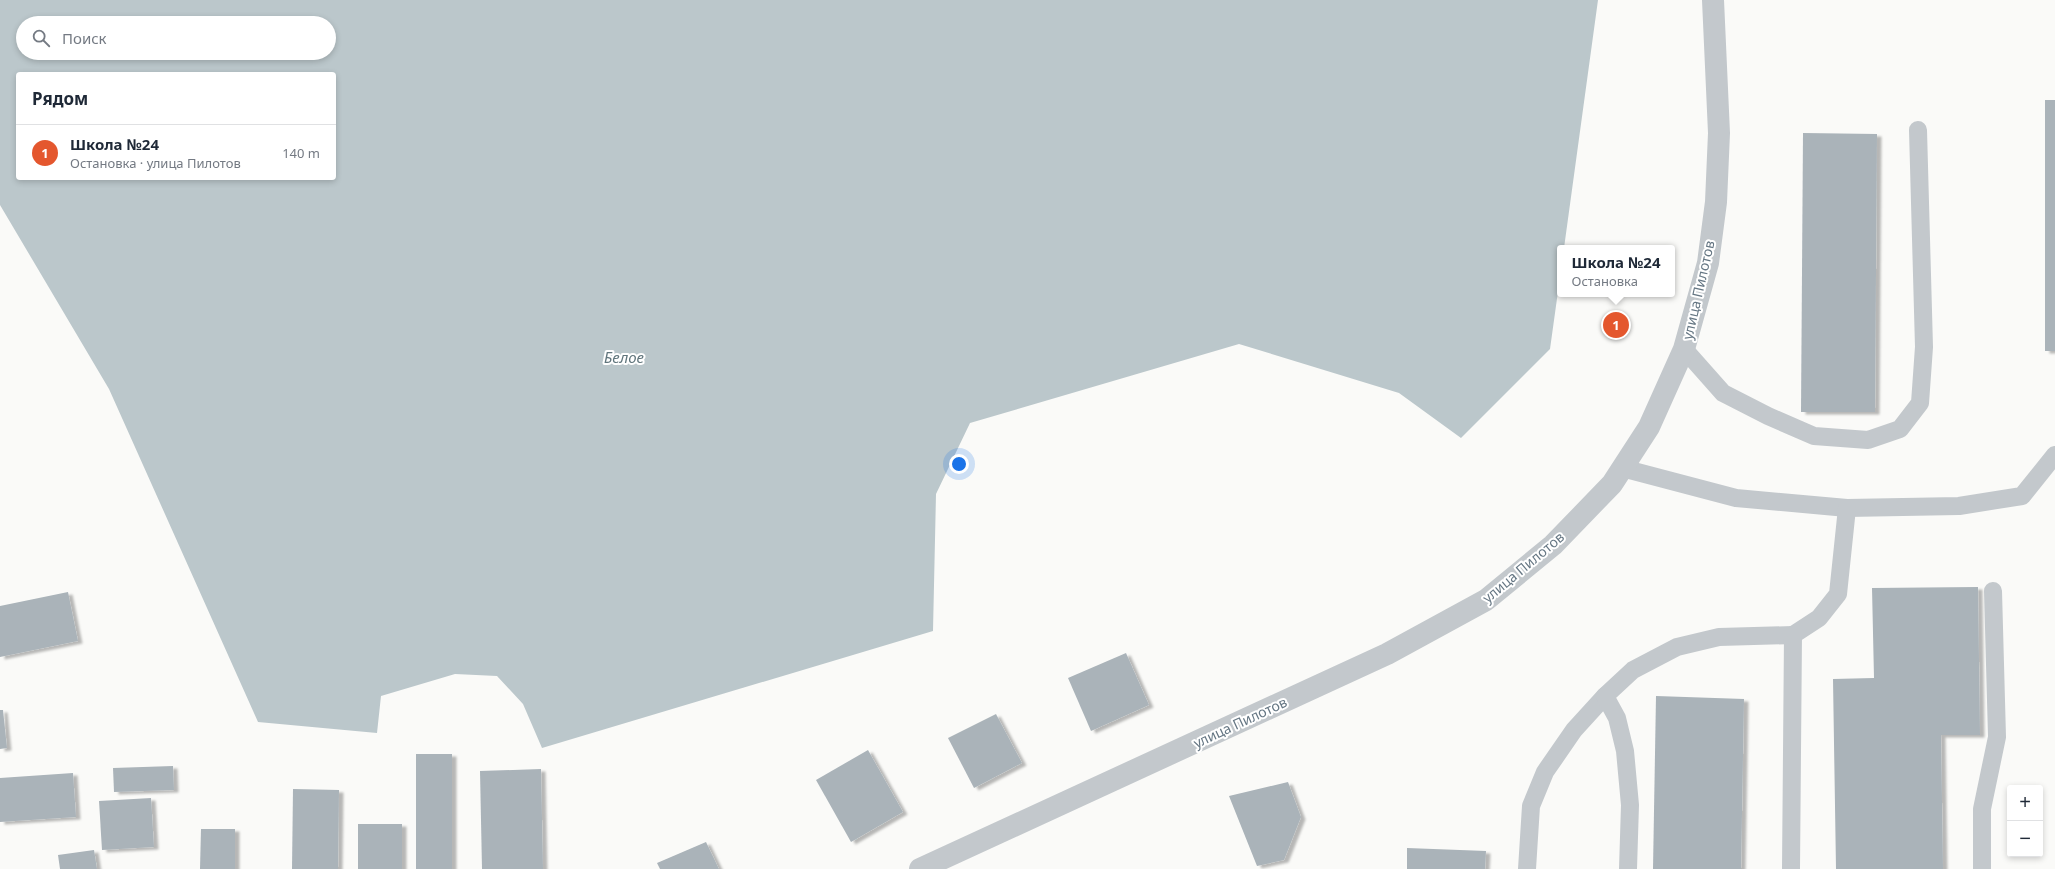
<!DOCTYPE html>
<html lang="ru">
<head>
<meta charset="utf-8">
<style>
	body { margin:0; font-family:"Noto Sans",sans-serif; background:#f6f6f7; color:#1f2937 }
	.controls { position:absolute; right:12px; bottom:12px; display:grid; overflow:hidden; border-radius:4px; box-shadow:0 2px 6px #0003 }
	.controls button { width:36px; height:36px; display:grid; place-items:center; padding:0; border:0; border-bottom:1px solid #e0e1e3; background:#fff; color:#1f2937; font:20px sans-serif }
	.you { position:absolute; left:959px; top:464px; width:14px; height:14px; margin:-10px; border:3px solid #fff; border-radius:50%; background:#1a73e8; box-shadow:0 0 0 6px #1a73e833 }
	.badge { display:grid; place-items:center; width:26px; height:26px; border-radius:50%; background:#e4572e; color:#fff; font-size:13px; font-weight:700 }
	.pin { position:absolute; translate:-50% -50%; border:2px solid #fff; box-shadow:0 1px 4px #0006 }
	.popup { position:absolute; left:1557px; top:245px; width:118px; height:52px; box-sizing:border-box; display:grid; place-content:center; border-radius:4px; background:#fff; filter:drop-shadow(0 1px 3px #0005); font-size:13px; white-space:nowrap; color:#747a83 }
	.popup b { font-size:15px; color:#1f2937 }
	.popup::after { content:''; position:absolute; left:50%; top:100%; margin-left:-8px; border:8px solid transparent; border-top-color:#fff }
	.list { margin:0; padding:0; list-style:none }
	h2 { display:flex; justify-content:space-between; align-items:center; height:52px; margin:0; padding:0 16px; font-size:17px }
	h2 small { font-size:13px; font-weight:400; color:#747a83 }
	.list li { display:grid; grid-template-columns:26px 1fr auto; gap:12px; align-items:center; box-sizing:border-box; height:56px; padding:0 16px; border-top:1px solid #e0e1e3 }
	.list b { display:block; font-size:15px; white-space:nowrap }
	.list p { margin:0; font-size:13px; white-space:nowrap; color:#747a83 }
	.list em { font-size:13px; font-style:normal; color:#747a83 }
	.icon { flex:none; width:22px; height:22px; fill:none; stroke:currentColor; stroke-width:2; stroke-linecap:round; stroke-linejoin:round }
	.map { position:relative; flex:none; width:2055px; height:869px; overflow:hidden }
	.search { position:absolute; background:#fff; box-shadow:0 2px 6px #0003; left:16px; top:16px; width:320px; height:44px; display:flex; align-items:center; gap:10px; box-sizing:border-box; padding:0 14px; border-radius:22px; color:#747a83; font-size:15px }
	.panel { position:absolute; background:#fff; box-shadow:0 2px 6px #0003; left:16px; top:72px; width:320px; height:108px; border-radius:4px }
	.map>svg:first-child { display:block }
	.water { fill:#bbc7cb; fill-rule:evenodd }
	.building { fill:#aab3b9; filter:url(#shadow) }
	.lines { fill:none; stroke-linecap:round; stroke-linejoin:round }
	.service { stroke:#c3c8cc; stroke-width:18 }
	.tertiary { stroke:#c3c8cc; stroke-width:22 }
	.labels { text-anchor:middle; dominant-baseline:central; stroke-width:4; stroke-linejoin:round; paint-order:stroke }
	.street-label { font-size:14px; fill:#657683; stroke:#fff }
	.water-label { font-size:15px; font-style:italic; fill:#60757c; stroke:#fff }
</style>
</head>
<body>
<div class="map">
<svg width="2055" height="869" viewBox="0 0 2055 869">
	<defs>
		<filter id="shadow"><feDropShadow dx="4.5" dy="2.5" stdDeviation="1" flood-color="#0004"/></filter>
	</defs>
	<rect width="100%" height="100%" fill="#fafaf8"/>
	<path class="water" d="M0,0H1598L1564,248H1560V277L1550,349L1461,438L1399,393L1239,344L970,423L936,494L933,631L542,748L523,704L497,676L455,674L381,696L377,733L258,722L109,389L0,205ZM23,23H329V53H23ZM18,74H334V178H18Z"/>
	<g class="building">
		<rect x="2045" y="100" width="10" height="251"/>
		<path d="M1803,133L1877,134L1875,412H1801Z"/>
		<path d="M1978,587L1980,735H1941L1943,869H1836L1833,679L1874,678L1872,588Z"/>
		<path d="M68,592L78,641L0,657V606Z"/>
		<path d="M1126,653L1149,705L1091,731L1068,678Z"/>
		<path d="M1656,696L1744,699L1741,869H1653Z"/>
		<path d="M0,710H3L7,748L0,749Z"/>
		<path d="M996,714L1022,763L974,788L948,738Z"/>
		<path d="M868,750L903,812L851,842L816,780Z"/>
		<rect x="416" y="754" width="36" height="115"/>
		<path d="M173,766L174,790L114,792L113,768Z"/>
		<path d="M541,769L543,869H482L480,771Z"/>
		<path d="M73,773L76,817L0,822V778Z"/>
		<path d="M1288,782L1301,817L1284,860L1257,866L1229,796Z"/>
		<path d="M293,789L339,790L338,869H292Z"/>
		<path d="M151,798L154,847L102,850L99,801Z"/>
		<rect x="358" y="824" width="44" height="45"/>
		<path d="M201,829H235V869H200Z"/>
		<path d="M706,842L719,869H660L657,863Z"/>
		<path d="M1407,848L1486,851L1485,869H1407Z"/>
		<path d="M94,850L97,869H60L58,855Z"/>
	</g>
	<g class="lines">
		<g class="service">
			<path d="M1684,349L1723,393L1768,416L1814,436L1868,440L1900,429L1920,403L1924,347L1918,130"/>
			<path d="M1622,468L1736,498L1847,508L1959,506L2022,496L2055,455"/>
			<path d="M1527,869L1531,806L1545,772L1574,730L1605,696"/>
			<path d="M1628,869L1630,805L1625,751L1617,718L1605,696L1633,670L1677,647L1719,637L1793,635"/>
			<path d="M1791,869L1793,635L1819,618L1838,594L1847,508"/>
			<path d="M1982,869V809L1997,737L1993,591"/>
		</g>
		<path class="tertiary" d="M920,869L1387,654L1486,600L1553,545L1612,484L1649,427L1684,349L1708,263L1716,202L1719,133L1713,0"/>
	</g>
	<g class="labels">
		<g class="street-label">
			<text transform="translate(1698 290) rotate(-77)">улица Пилотов</text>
			<text transform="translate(1523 567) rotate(-40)">улица Пилотов</text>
			<text transform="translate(1240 722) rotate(-25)">улица Пилотов</text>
		</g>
		<g class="water-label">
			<text x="624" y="357">Белое</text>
		</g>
	</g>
</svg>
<div class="controls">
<button>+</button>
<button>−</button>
</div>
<div class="you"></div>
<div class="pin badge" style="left:1616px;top:325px">1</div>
<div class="popup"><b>Школа №24</b>Остановка</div>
<div class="search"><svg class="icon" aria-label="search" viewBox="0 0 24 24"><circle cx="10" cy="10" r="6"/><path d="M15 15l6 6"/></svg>Поиск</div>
<section class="panel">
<h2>Рядом<small></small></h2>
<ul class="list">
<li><span class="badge">1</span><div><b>Школа №24</b><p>Остановка · улица Пилотов</p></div><em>140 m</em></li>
</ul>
</section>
</div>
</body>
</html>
